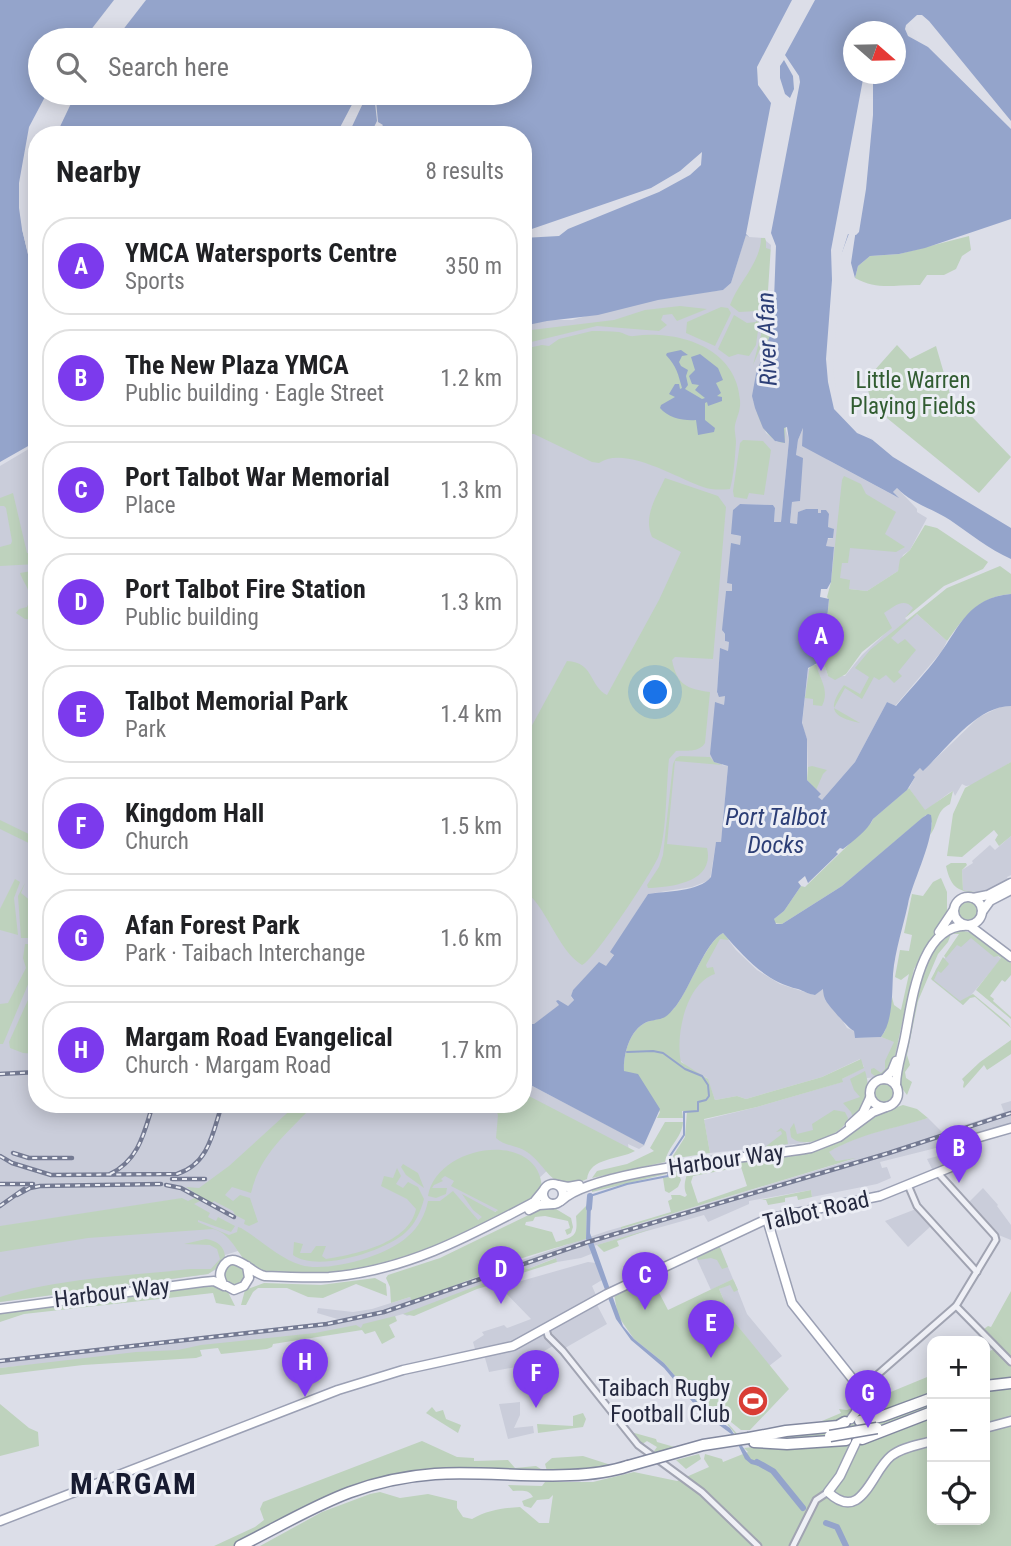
<!DOCTYPE html>
<html lang="en">
<head>
<meta charset="utf-8">
<style>
	body { margin:0; font-family:"Roboto Condensed",sans-serif; background:#f6f6f6; color:#202124 }
	.controls { position:absolute; right:21px; bottom:21px; display:grid; overflow:hidden; border-radius:14px; box-shadow:0 4px 18px #0003 }
	.controls button { width:63px; height:63px; display:grid; place-items:center; padding:0; border:0; border-bottom:2px solid #e0e0e0; background:#fff; color:#202124; font:35px sans-serif }
	.compass { position:absolute; left:843px; top:21px; width:63px; height:63px; border-radius:50%; background:#fff; box-shadow:0 4px 18px #0003; rotate:110deg }
	.you { position:absolute; left:656px; top:693px; width:24px; height:24px; margin:-18px; border:5px solid #fff; border-radius:50%; background:#1a73e8; box-shadow:0 0 0 10px #1a73e833 }
	.badge { display:grid; place-items:center; width:46px; height:46px; border-radius:50%; background:#7c3aed; color:#fff; font-size:23px; font-weight:700 }
	.pin { position:absolute; translate:-50% -58px; filter:drop-shadow(0 2px 4px #0008) }
	.pin::after { content:''; position:absolute; top:37px; width:24px; height:21px; background:inherit; clip-path:polygon(0 0,100% 0,50% 100%) }
	.list { margin:0; padding:0; list-style:none }
	h2 { display:flex; justify-content:space-between; align-items:center; height:91px; margin:0; padding:0 28px; font-size:30px }
	h2 small { font-size:23px; font-weight:400; color:#757577 }
	.list li { display:grid; grid-template-columns:46px 1fr auto; gap:21px; align-items:center; box-sizing:border-box; height:98px; margin:0 14px 14px; padding:0 14px; border:2px solid #e0e0e0; border-radius:28px }
	.list b { display:block; font-size:26px; white-space:nowrap }
	.list p { margin:0; font-size:23px; white-space:nowrap; color:#757577 }
	.list em { font-size:23px; font-style:normal; color:#757577 }
	.icon { flex:none; width:38px; height:38px; fill:none; stroke:currentColor; stroke-width:2; stroke-linecap:round; stroke-linejoin:round }
	.map { position:relative; flex:none; width:1011px; height:1546px; overflow:hidden }
	.search { position:absolute; background:#fff; box-shadow:0 4px 18px #0003; left:28px; top:28px; width:504px; height:77px; display:flex; align-items:center; gap:18px; box-sizing:border-box; padding:0 24px; border-radius:38px; color:#757577; font-size:26px }
	.panel { position:absolute; background:#fff; box-shadow:0 4px 18px #0003; left:28px; top:126px; width:504px; height:987px; border-radius:28px }
	.map>svg:first-child { display:block }
	.built { fill:#cacdda }
	.green { fill:#bed2bd; fill-rule:evenodd }
	.water { fill:#94a4cb; fill-rule:evenodd }
	.pier { fill:#dcdee8; fill-rule:evenodd }
	.lines { fill:none; stroke-linecap:round; stroke-linejoin:round }
	.stream { stroke:#94a4cb; stroke-width:2 }
	.river { stroke:#94a4cb; stroke-width:6 }
	.minor-casing { stroke:#a1a4b2; stroke-width:9 }
	.major-casing { stroke:#9ba0b4; stroke-width:11 }
	.highway-casing { stroke:#82889f; stroke-width:13 }
	.minor { stroke:#eff0f6; stroke-width:5 }
	.major { stroke:#fff; stroke-width:8 }
	.highway { stroke:#fff; stroke-width:10 }
	.rail-casing { stroke:#747a92; stroke-width:4.5 }
	.rail { stroke:#eceef5; stroke-width:2; stroke-dasharray:5; stroke-linecap:butt }
	.highway-bridge-casing { stroke:#82889f; stroke-width:13; stroke-linecap:butt }
	.highway-bridge { stroke:#fff; stroke-width:10 }
	.labels { text-anchor:middle; dominant-baseline:central; stroke-width:6; stroke-linejoin:round; paint-order:stroke }
	.park-label { font-size:23px; fill:#315c31; stroke:#eceef5 }
	.street-label { font-size:23px; fill:#25293f; stroke:#eceef5 }
	.poi-label { font-size:23px; fill:#25293f; stroke:#eceef5; text-anchor:end }
	.water-label { font-size:24px; font-style:italic; fill:#2c3e76; stroke:#eceef5 }
	.district-label { font-size:30px; font-weight:bold; letter-spacing:2px; fill:#171b30; stroke:#eceef5 }
</style>
</head>
<body>
<div class="map">
<svg width="1011" height="1546" viewBox="0 0 1011 1546">
	<rect width="100%" height="100%" fill="#dcdee8"/>
	<g class="built">
		<path d="M746,234L770,237L775,244L771,335L756,374L753,400L766,433L777,442L785,440V427L789,440L781,522H774L775,508L773,505L740,504L733,510L735,535L741,536L740,545H735L727,583H733L732,591H726L723,632L725,634V641L729,642L728,651L720,649L717,692V694L725,696L724,705H721L722,765L728,766L721,843H716L710,880L692,887L648,894L611,952L614,954L606,967L599,963L573,990L571,997L574,1000L568,1006L560,1005L534,1024L530,1025L528,1021L523,1024V320H572L646,299L723,290L731,283Z"/>
		<path d="M803,428L828,460L895,496L893,492L897,488L917,509V512L927,518L910,550L903,555L898,571L867,591L831,587L834,547L826,546L827,539L833,538V529L828,527L829,514L817,513V509H806L799,512L797,524L790,523L792,502L800,501L796,455L798,440Z"/>
		<path d="M37,444V1104H523V1081L645,1145L639,1149L628,1144L629,1152L550,1168L536,1181L525,1197L478,1220L417,1247L348,1265L295,1271L241,1250L225,1255V1260L217,1269L208,1274L0,1302V466Z"/>
		<path d="M874,600L909,603L914,608L905,618L907,620L917,614L947,641L942,651L895,706L887,702L855,762L822,800L818,797L821,795L813,788L808,775L807,739L802,725L808,669L823,660L828,676H845L862,655L891,628Z"/>
		<path d="M1011,706V762L973,785L966,786L962,784L955,796L953,791L949,793L925,811L909,788L915,777L913,774L920,768L924,770L979,717L1000,707Z"/>
		<path d="M1011,836V875L1007,877L1008,880L980,893L963,890L962,870L973,863L972,861L990,845L995,850Z"/>
		<path d="M724,934L736,950L757,970L780,984L814,995L823,989L825,1000L838,1013L847,1028L854,1031L855,1038L881,1037L898,1043L894,1060L879,1077L867,1078L868,1085L858,1113L840,1129L821,1138L803,1143L710,1153L704,1120L757,1107L842,1082V1079L864,1067L860,1059L822,1077L746,1099L737,1096L715,1100L707,1078L689,1069L675,1055L684,995L704,956Z"/>
		<path d="M974,936L1001,959L963,1005L932,980L936,969L954,946Z"/>
		<path d="M1011,1101V1125L948,1143V1145L880,1162L882,1168L887,1167L891,1178L877,1184L812,1197L811,1190L749,1201V1204L708,1222L704,1215L590,1247L591,1254L581,1258L557,1262L555,1258L528,1269L524,1268L496,1278L491,1283L407,1316L403,1314L396,1316L364,1329L285,1340L0,1368V1359L341,1320L317,1313L318,1308L353,1312L372,1309L410,1297L413,1302L500,1268L506,1263L519,1261L607,1231L621,1227L622,1229L854,1159L836,1161L828,1152L843,1144L865,1135L928,1118L942,1132L1004,1112L1001,1104Z"/>
		<path d="M953,1148L960,1151L962,1157L933,1171L927,1159L953,1152Z"/>
		<path d="M983,1188L998,1205L997,1206L1011,1225V1240L996,1234L968,1203Z"/>
		<path d="M916,1209L931,1226L908,1247L885,1221Z"/>
		<path d="M719,1245L733,1279L711,1290L695,1255Z"/>
		<path d="M588,1262L596,1263L599,1270L602,1280L592,1286L596,1295L594,1297L596,1303L607,1324L565,1348L560,1342L516,1367L489,1372L485,1358L475,1349L473,1342L484,1335L482,1332L504,1325L507,1328L531,1319L500,1287Z"/>
		<path d="M734,1281L747,1314L782,1356L769,1366L732,1319L719,1289Z"/>
		<path d="M520,1402V1415L514,1428L533,1426L534,1433L508,1439L499,1404Z"/>
	</g>
	<g class="green">
		<path d="M813,5V13L808,31L799,45L803,95L780,219V336L784,362L782,392L786,415L785,443C773,442 766,433 761,423C746,390 758,370 770,338L760,349L753,365L761,335L763,315L758,311L739,312L730,305C738,283 761,262 761,238H766V248L772,250V256L775,244L770,237L800,82L799,76L785,55Z"/>
		<path d="M969,236L971,250L962,256L956,269L944,275H927L920,285C895,284 879,291 855,278L858,266L870,256L899,254Z"/>
		<path d="M680,306L707,309L677,321L672,314L663,315L661,320L667,325L659,331L597,326L523,344V331L614,320L645,310Z"/>
		<path d="M721,307L728,308L731,313L715,346L686,333L687,322Z"/>
		<path d="M734,315L747,323L756,322V320L759,323L756,345L749,356L738,354L729,357L718,349Z"/>
		<path d="M592,331C601,331 610,331 619,332C624,333 629,337 634,336C678,330 736,347 740,400C741,410 737,416 735,425C734,430 736,437 736,442C735,457 734,475 730,489C721,490 711,490 703,487C677,478 624,445 599,463L592,462L534,434H530L523,443V349L542,345L549,346L559,339Z"/>
		<path d="M897,345L910,359L936,346L950,394L1011,457L979,493L882,414L870,399L866,380Z"/>
		<path d="M743,440L763,441L771,450L764,495L749,493L747,499L734,497L733,491L740,443Z"/>
		<path d="M844,476L861,484L866,494L896,512L885,534L905,547L896,552L850,548L848,563H842L840,578L850,580L849,589L867,591L898,571L900,559L910,550L925,525L937,528L988,562L983,569L944,586L905,618L913,608C903,597 894,607 884,613L892,628L862,652L846,674L835,680L828,676L823,660L829,600L827,597L831,582L842,480Z"/>
		<path d="M665,478L718,496L726,507L713,659L675,657L672,660C677,685 687,689 710,692L705,743C699,753 686,750 676,751L669,759C666,785 667,831 659,855C654,870 593,962 582,965C557,950 546,904 523,890V742L567,661C594,662 589,686 607,695L659,600L681,552L652,537C643,516 656,498 665,478Z"/>
		<path d="M13,493L27,553H37V564L0,566V547L11,544L12,541L6,508L4,506H0V498Z"/>
		<path d="M1000,566L1011,574V594C978,597 965,616 947,641L917,614L891,638L898,644L905,639L916,650L898,672L902,676L894,683L886,675L879,680L874,677L862,699L845,688L834,708L860,723C831,717 827,708 844,685L860,694L869,677L855,668L870,650L947,588Z"/>
		<path d="M37,570V582L31,581L29,583L33,594L37,620L25,619L16,613L19,609L27,607C35,594 24,585 20,573Z"/>
		<path d="M810,665H816C820,679 830,691 822,706L813,705V699L805,698Z"/>
		<path d="M680,756L710,757L714,762L722,765L675,761L667,844L707,848C715,882 672,887 648,888L647,885L659,867L663,855L673,764L676,758Z"/>
		<path d="M1011,762V836L999,846L995,840L998,835L994,830L962,857L947,856L953,814L965,788Z"/>
		<path d="M812,766L827,770L823,774L816,790L807,780L808,767Z"/>
		<path d="M909,788L925,810L953,791L950,804C935,811 939,824 930,835L932,823L926,815L842,886L782,924L774,923V919L784,911L801,886L805,887L871,823L873,819Z"/>
		<path d="M0,820L37,838V847L0,829Z"/>
		<path d="M951,863H966L967,865L962,870L963,890L980,893C959,892 951,889 946,866Z"/>
		<path d="M941,878L947,892V914L914,969L894,1060L884,1076L876,1077L871,1073V1069L874,1068L881,1073L885,1069V1061L894,1042L881,1037L885,1031L892,997L894,1005L901,1010L909,974L901,980L895,977L900,950L909,951L912,935L904,933L912,894L923,896L933,882Z"/>
		<path d="M15,879L20,882L14,898L18,935L0,930V909Z"/>
		<path d="M25,883L21,893L37,906V963L3,1044H0V1004L8,1003L26,968L23,958L25,944H31V938H21L18,896Z"/>
		<circle cx="968" cy="911" r="11"/>
		<path d="M966,930L964,931L976,934L1011,963V975L1005,982L1002,980L990,996L994,999L993,1001L1011,1017V1019L976,990L1001,958L998,956L994,957L971,938L961,947L957,945L946,958L944,956L959,934H951L948,942L938,954L918,1001L907,1055L910,1065L905,1072L906,1078L912,1082L907,1095L901,1087L900,1076C902,1067 905,1058 907,1049C914,1012 918,936 966,930Z"/>
		<path d="M723,933L729,940L720,939L706,965L707,968L713,967L715,974C686,983 675,1036 681,1062L708,1079L715,1100L737,1096L746,1099L822,1077L861,1059L864,1068L842,1079L843,1082L757,1107L704,1119L710,1153L671,1159L685,1137L687,1111H682L683,1118H657L660,1112L624,1071C623,1055 630,1026 650,1021C662,1018 667,1017 676,1006C689,989 707,940 723,933Z"/>
		<path d="M943,957L949,964L941,973L938,971L934,980L960,1001L973,994L1008,1023L1011,1028L975,997L970,998L963,1005L931,979Z"/>
		<path d="M37,980V1020L30,1035L37,1039V1054L23,1053L10,1048L9,1042Z"/>
		<path d="M1011,1040V1054L987,1070L984,1065L964,1088L963,1087L964,1082L962,1079L980,1062Z"/>
		<path d="M865,1071C871,1089 866,1105 853,1118L851,1112L843,1103L860,1097L854,1090L850,1079Z"/>
		<circle cx="884" cy="1094" r="12"/>
		<path d="M523,1093L635,1151C619,1160 590,1157 587,1179C552,1196 549,1167 527,1152C517,1145 504,1146 496,1138L498,1115L494,1104H523Z"/>
		<path d="M297,1104H315C288,1132 260,1154 251,1193L232,1187L225,1195L233,1201L240,1195L250,1198L258,1222L249,1226L244,1224L245,1220L235,1215L233,1211L214,1201L212,1203L204,1199L194,1204L210,1213L208,1217L216,1221L218,1217L235,1226L231,1232L198,1220V1222L229,1235L237,1232L238,1227L241,1228C261,1240 279,1258 301,1265C327,1273 387,1256 407,1237C419,1227 425,1215 428,1201H440L453,1191L478,1220L482,1217L473,1210L462,1194L495,1212L498,1210L451,1186L454,1181L445,1176L441,1179L443,1181L434,1185L432,1188H447L446,1194L436,1198L428,1196C437,1143 541,1129 542,1189L534,1200C455,1239 393,1274 301,1274C290,1274 274,1277 264,1274C239,1267 237,1235 213,1229L88,1238L0,1252V1226L182,1198L188,1201L199,1196L186,1187L199,1188L229,1166Z"/>
		<path d="M903,1105L917,1109L928,1118C894,1129 861,1133 829,1152L836,1161L856,1158L621,1229V1227L671,1212L668,1201L672,1199L671,1195H680L685,1197L687,1195C682,1188 686,1175 690,1168L774,1157L843,1138L879,1113ZM741,1167L747,1186L698,1203L691,1182L693,1176Z"/>
		<path d="M834,1110L845,1112L848,1118C845,1134 803,1151 791,1137L790,1129L794,1123L797,1134L813,1130L812,1124Z"/>
		<path d="M665,1122H683C682,1138 668,1146 665,1162L592,1178L597,1171L627,1164L654,1151L650,1148Z"/>
		<path d="M781,1128L786,1132L788,1144L765,1147L782,1134L781,1131L776,1132Z"/>
		<path d="M403,1164L418,1173L424,1188L406,1175L401,1167Z"/>
		<path d="M397,1168L401,1176L396,1184L403,1188L408,1182L418,1187L424,1199C421,1211 415,1224 406,1232C386,1251 317,1273 293,1255L294,1242L303,1244L300,1253H311L316,1246H326L322,1256L326,1259C357,1254 409,1243 416,1209L407,1199L381,1186L384,1176L393,1178Z"/>
		<path d="M672,1171L678,1172L681,1180L678,1187L669,1193L665,1191L663,1178L673,1176Z"/>
		<path d="M667,1172L666,1174L592,1192V1188Z"/>
		<path d="M811,1190L812,1197L798,1200L797,1196L785,1198V1202L768,1205L766,1200H761Z"/>
		<path d="M587,1205L586,1239C570,1244 509,1260 500,1268L412,1302L410,1297L391,1303L390,1287L386,1278L388,1275L440,1258L543,1208L556,1209L571,1218L573,1227L571,1233L567,1235L565,1230L570,1228L568,1221L545,1216L535,1217L533,1221L526,1222L525,1225L552,1232L556,1242C575,1237 578,1236 576,1216Z"/>
		<path d="M654,1228L617,1241L619,1246L604,1252L597,1245Z"/>
		<path d="M206,1239C219,1241 229,1250 223,1264L208,1274L0,1302V1297C59,1278 128,1276 190,1269H211L220,1259L217,1249L210,1245L184,1244Z"/>
		<path d="M719,1245L728,1267L722,1269L717,1260L711,1258L698,1260L695,1255Z"/>
		<path d="M556,1258L557,1262L519,1274L509,1280L477,1289L414,1316L403,1314L524,1268L528,1269Z"/>
		<circle cx="235" cy="1275" r="11"/>
		<path d="M651,1277L668,1310L733,1279L738,1290L734,1292L730,1285L719,1289L732,1319L789,1389L750,1430H741L726,1418L725,1420L739,1436H737L727,1424L706,1412L664,1363L634,1339L618,1316L614,1294Z"/>
		<path d="M375,1278L386,1284L387,1296L356,1284L323,1298L308,1297L287,1288H258L253,1292L246,1305H241L245,1290L264,1283L321,1285Z"/>
		<path d="M212,1284L228,1292L235,1306L216,1303L213,1293L24,1314L0,1322V1312Z"/>
		<path d="M1011,1291V1546H260L322,1512L370,1494L380,1492L400,1498L428,1494L457,1501V1508L463,1517L472,1519C488,1510 502,1508 520,1507L539,1523H549L553,1495L549,1499L537,1500L531,1508L524,1506L522,1501L533,1497C529,1489 521,1491 513,1491L508,1485L542,1486L545,1482H593L634,1472L677,1481L709,1467L704,1459L705,1454L722,1459L723,1462L748,1452L744,1448L762,1446L841,1413L839,1409L847,1410L932,1375V1520H985V1353L999,1347L984,1329L988,1326L991,1327Z"/>
		<path d="M395,1316L397,1321L389,1325L395,1337L382,1344L375,1331L365,1334L362,1330L273,1344L272,1347L267,1349L221,1354L218,1348L200,1350L202,1356L196,1358L83,1365L0,1375V1368L136,1352L178,1350L201,1345L315,1333L356,1325L361,1328L363,1324Z"/>
		<path d="M522,1367L526,1369L544,1393L522,1387L520,1368Z"/>
		<path d="M0,1404L29,1428L38,1432L39,1446L0,1456Z"/>
		<path d="M432,1407L436,1412L443,1410L446,1419L461,1425L458,1433L426,1413Z"/>
		<path d="M583,1413L586,1419L583,1427L538,1433L537,1424L573,1426V1416Z"/>
		<path d="M631,1432L656,1439L657,1442L678,1448L654,1456L652,1454L657,1447L647,1441L641,1445Z"/>
		<path d="M422,1441L457,1457L474,1458V1461L508,1460L515,1468L536,1466L544,1471L376,1479L326,1496L233,1546H214L255,1527L264,1520L260,1509L263,1502Z"/>
		<path d="M699,1454L701,1459L686,1469L676,1460Z"/>
		<path d="M583,1456L614,1466L592,1470L547,1471L545,1464L552,1458Z"/>
	</g>
	<g class="water">
		<path d="M0,0H1011V219L925,248L899,254L870,256L858,266L855,278L851,263L858,216L854,220L838,263L830,348L833,388L842,408L857,427L893,457L1011,528V559C989,549 970,534 950,520C933,509 911,503 897,488L893,492L899,498L802,446L803,428L798,440L796,455L803,458L800,501L792,502L790,523L797,524L798,512L806,509H818V513H821V510H826L829,514L828,527L834,529L833,538H828L826,546L834,547L831,582L827,589H821L820,597L829,599L823,660L808,668L802,723L807,739V780L821,794L818,797L822,800L855,762L887,702L896,706C910,689 926,673 939,655C961,625 968,598 1011,594V706C976,706 947,749 923,771L920,768L913,775L915,777L907,790L873,819C867,831 853,841 843,849L840,848L836,852L838,854L808,883L805,876L798,882L801,886L784,911L774,919L776,924H782L842,886L922,818L928,814L931,815C936,837 912,882 908,904C903,927 895,951 893,974C892,992 893,1022 881,1037L855,1038L854,1031C849,1029 829,1006 826,1001C824,998 823,992 823,989L815,995C808,994 804,991 798,989C765,981 746,959 723,933C706,941 690,988 676,1006C665,1019 665,1018 650,1021C630,1026 623,1055 624,1071L638,1074L660,1109L644,1145L523,1081V1024L528,1021L530,1024H534L559,1005L556,1001L558,1000L568,1006L574,1000L571,996L573,990L599,962L606,966L614,955L610,952L648,894C666,891 699,892 711,877L716,842H721L728,766L714,762L710,754L715,702L724,705L725,696L719,697L717,692L720,648L728,651L729,642L725,641V634L722,630L726,591H732V584L727,583L731,543L740,545L741,536L731,534L733,510L740,504L773,505L775,508L774,522H781L789,440L787,427L784,428L785,443L775,441L763,428L755,408L752,396L756,374L773,327L772,287L775,244L770,237H749L746,235L731,283L723,290L658,300L598,315L547,321L523,326V135H37L22,229L37,292V441L0,462ZM853,32H895V74H853ZM40,40H520V93H40Z"/>
		<path d="M681,350L688,355L682,356L679,362L681,366L688,370L686,376L688,385L685,389L702,399L705,398L695,390L699,385L692,384L689,376L695,370L691,357L700,354L718,368L723,380L716,383L721,393L717,396L722,397V401L708,406L707,402L705,403V420L715,428L714,432L698,435L696,420C684,421 668,418 660,408L661,405L675,397L669,394L675,384H679L680,389L682,388C678,374 677,367 666,355L667,353Z"/>
		<path d="M587,1203H591L590,1233L623,1326L634,1339L664,1363L706,1412L730,1428L751,1459L765,1464L763,1467L751,1464L745,1459L734,1436L700,1411L664,1368L631,1340L616,1319L586,1239Z"/>
	</g>
	<g class="pier">
		<path d="M114,0H146L115,40H83Z"/>
		<path d="M792,0H815L785,55L799,76L800,82L771,233L776,246L773,327L770,319L768,291L771,245L766,241L765,238L749,237L746,234L771,103L758,85L757,67ZM784,60L793,76L794,89L790,98L785,94L780,78V66Z"/>
		<path d="M917,15H922L929,21L1011,121V129L928,47L908,36L905,29L906,25Z"/>
		<path d="M864,74H873V115L866,189L859,232L856,235L848,234L842,253L833,369L836,387L846,409L864,432L873,440L857,433L834,409L828,382L826,359L832,280L831,250Z"/>
		<path d="M47,93H76L56,135H37V225L26,230L37,279V292L22,229L19,208V183L29,127Z"/>
		<path d="M358,93L383,94L379,101L376,100L378,122L383,125L380,129L375,127L370,135L377,121L375,103L373,102L371,105L364,101L348,135H336Z"/>
		<path d="M702,152L701,165L690,175L659,192L568,229L559,236L523,238V232L651,188L680,171Z"/>
	</g>
	<g class="lines">
		<g class="stream">
			<path d="M627,1052L653,1051L663,1053L685,1069L702,1076L708,1085L709,1096L706,1100L698,1102V1111L684,1112V1135L668,1159"/>
			<path d="M590,1196L627,1184L668,1176L669,1171"/>
		</g>
		<g class="river">
			<path d="M589,1208L590,1196"/>
			<path d="M757,1462L773,1471L803,1508"/>
			<path d="M826,1523L837,1527L846,1546"/>
		</g>
		<g class="minor-casing">
			<g id="minor">
				<path d="M908,1185L917,1206L977,1272"/>
				<path d="M956,1306L1011,1362"/>
				<path d="M546,1329L548,1336L563,1351L638,1445L702,1492L758,1546"/>
				<path d="M860,1390L956,1306L996,1240L995,1236L938,1173"/>
				<path d="M793,1546L816,1500L828,1492"/>
			</g>
		</g>
		<g class="major-casing">
			<g id="major">
				<circle cx="968" cy="911" r="14"/>
				<path d="M973,898L988,895L1011,883"/>
				<path d="M982,912L990,901L1011,890"/>
				<path d="M939,932L953,911"/>
				<circle cx="884" cy="1093" r="14"/>
				<path d="M884,1079L892,1071L896,1061"/>
				<path d="M896,1085C896,1069 902,1053 905,1037C912,1002 920,921 970,926L1011,957"/>
				<path d="M850,1125L863,1113L870,1098"/>
				<circle cx="553" cy="1194" r="10"/>
				<path d="M558,1185L568,1187L579,1185"/>
				<path d="M561,1201C592,1169 761,1157 811,1148L839,1137L873,1112L886,1107"/>
				<path d="M529,1210L539,1205L553,1204"/>
				<path d="M767,1219L792,1303L859,1387L856,1412L851,1419"/>
				<path d="M247,1266L249,1278L244,1286L234,1290L223,1284C220,1278 219,1274 222,1268C233,1247 251,1274 265,1276C286,1277 308,1278 329,1277C405,1271 468,1237 534,1202L543,1191"/>
				<path d="M0,1309L203,1282L214,1281L224,1286"/>
				<path d="M985,1428L1011,1421"/>
				<path d="M856,1442L840,1476L828,1492C862,1524 871,1472 891,1456C902,1447 919,1445 932,1441"/>
				<path d="M0,1521L338,1390L403,1370L513,1346L607,1294L767,1219L880,1196L961,1163L966,1159L969,1145L973,1139L1011,1128"/>
			</g>
		</g>
		<g class="highway-casing">
			<g id="highway">
				<path d="M985,1386L1011,1383"/>
				<path d="M860,1421L883,1416L932,1398"/>
				<path d="M749,1438L786,1431L838,1426L845,1422"/>
				<path d="M862,1439L932,1412"/>
				<path d="M754,1442L787,1444L846,1440"/>
				<path d="M240,1546C310,1511 353,1480 435,1474C494,1470 575,1484 628,1466"/>
			</g>
		</g>
		<use href="#minor" class="minor"/>
		<use href="#major" class="major"/>
		<use href="#highway" class="highway"/>
		<g class="rail-casing">
			<g id="rail">
				<path d="M0,1074L37,1072"/>
				<path d="M13,1153L29,1158H72"/>
				<path d="M0,1156L12,1163L51,1175L177,1174C209,1164 213,1132 222,1104"/>
				<path d="M110,1174C139,1160 144,1133 153,1104"/>
				<path d="M172,1179H205"/>
				<path d="M0,1184H33"/>
				<path d="M166,1185L181,1188L234,1217"/>
				<path d="M17,1195L30,1188L40,1186L161,1184"/>
				<path d="M0,1206L24,1189"/>
				<path d="M0,1361L327,1324L384,1312L588,1242L889,1153L1011,1113"/>
			</g>
		</g>
		<use href="#rail" class="rail"/>
		<g class="highway-bridge-casing">
			<g id="highway-bridge">
				<path d="M830,1436L877,1428"/>
				<path d="M628,1466L703,1445L749,1438"/>
			</g>
		</g>
		<use href="#highway-bridge" class="highway-bridge"/>
	</g>
	<defs>
		<g id="stadium-disc" transform="scale(1.575)"><circle r="9.5" fill="#d93d35" stroke="#eceef5"/><path d="M0-5a6.5 5 0 1 0 0 10a6.5 5 0 1 0 0-10ZM-3.5-1.8h7v3.6h-7Z" fill="#fff"/></g>
	</defs>
	<g fill-rule="evenodd">
		<use href="#stadium-disc" x="753" y="1401"/>
	</g>
	<g class="labels">
		<g class="park-label">
			<text x="913" y="380">Little Warren<tspan x="913" dy="26">Playing Fields</tspan></text>
		</g>
		<g class="street-label">
			<text transform="translate(726 1160) rotate(-8)">Harbour Way</text>
			<text transform="translate(816 1211) rotate(-13)">Talbot Road</text>
			<text transform="translate(112 1293) rotate(-7)">Harbour Way</text>
		</g>
		<g class="poi-label">
			<text x="730" y="1388">Taibach Rugby<tspan x="730" dy="26">Football Club</tspan></text>
		</g>
		<g class="water-label">
			<text transform="translate(767 339) rotate(-92)">River Afan</text>
			<text x="776" y="817">Port Talbot<tspan x="776" dy="28">Docks</tspan></text>
		</g>
		<g class="district-label">
			<text x="134" y="1483">MARGAM</text>
		</g>
	</g>
</svg>
<div class="controls">
<button>+</button>
<button>−</button>
<button><svg class="icon" aria-label="locate" viewBox="0 0 24 24"><circle cx="12" cy="12" r="6"/><path d="M12 2v4M12 18v4M2 12h4M18 12h4"/></svg></button>
</div>
<svg class="compass" viewBox="-18 -18 36 36"><path d="M0-13l5 13h-10z" fill="#e53935"/><path d="M0 13l5-13h-10z" fill="#757577"/></svg>
<div class="you"></div>
<div class="pin badge" style="left:821px;top:671px">A</div>
<div class="pin badge" style="left:959px;top:1183px">B</div>
<div class="pin badge" style="left:645px;top:1310px">C</div>
<div class="pin badge" style="left:501px;top:1304px">D</div>
<div class="pin badge" style="left:711px;top:1358px">E</div>
<div class="pin badge" style="left:536px;top:1408px">F</div>
<div class="pin badge" style="left:868px;top:1428px">G</div>
<div class="pin badge" style="left:305px;top:1397px">H</div>
<div class="search"><svg class="icon" aria-label="search" viewBox="0 0 24 24"><circle cx="10" cy="10" r="6"/><path d="M15 15l6 6"/></svg>Search here</div>
<section class="panel">
<h2>Nearby<small>8 results</small></h2>
<ul class="list">
<li><span class="badge">A</span><div><b>YMCA Watersports Centre</b><p>Sports</p></div><em>350 m</em></li>
<li><span class="badge">B</span><div><b>The New Plaza YMCA</b><p>Public building · Eagle Street</p></div><em>1.2 km</em></li>
<li><span class="badge">C</span><div><b>Port Talbot War Memorial</b><p>Place</p></div><em>1.3 km</em></li>
<li><span class="badge">D</span><div><b>Port Talbot Fire Station</b><p>Public building</p></div><em>1.3 km</em></li>
<li><span class="badge">E</span><div><b>Talbot Memorial Park</b><p>Park</p></div><em>1.4 km</em></li>
<li><span class="badge">F</span><div><b>Kingdom Hall</b><p>Church</p></div><em>1.5 km</em></li>
<li><span class="badge">G</span><div><b>Afan Forest Park</b><p>Park · Taibach Interchange</p></div><em>1.6 km</em></li>
<li><span class="badge">H</span><div><b>Margam Road Evangelical</b><p>Church · Margam Road</p></div><em>1.7 km</em></li>
</ul>
</section>
</div>
</body>
</html>
